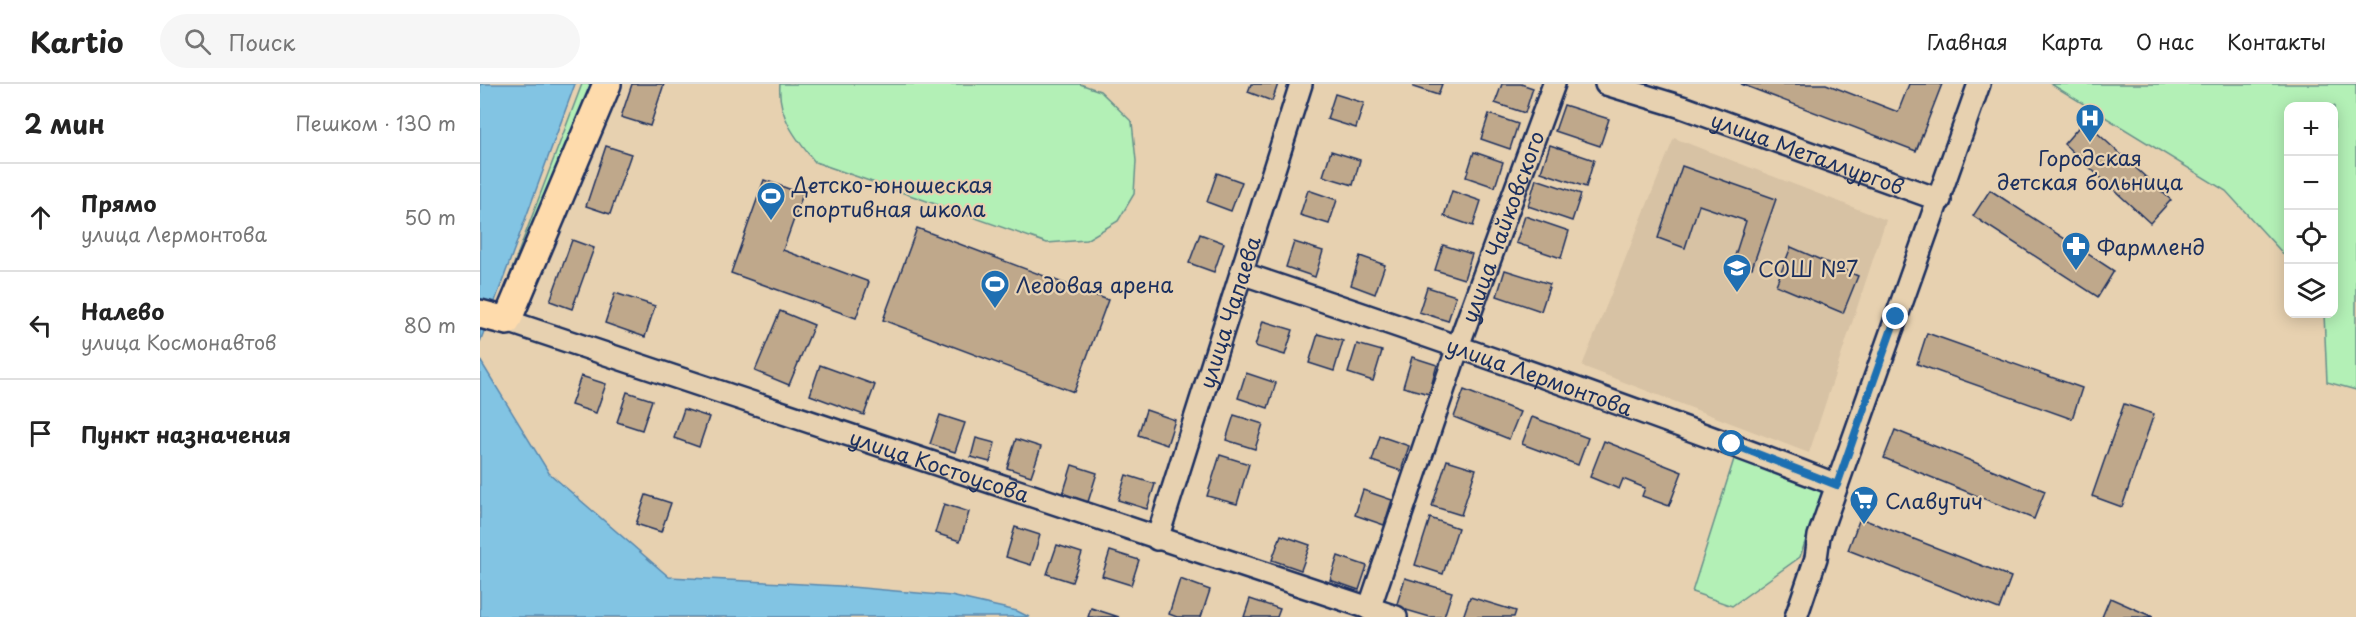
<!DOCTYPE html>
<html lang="ru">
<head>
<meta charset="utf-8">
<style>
	body { margin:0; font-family:"Playpen Sans",sans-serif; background:#f6f6f6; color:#222 }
	.controls { position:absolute; right:18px; top:18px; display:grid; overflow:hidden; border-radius:12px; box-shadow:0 3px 15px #0003 }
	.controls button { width:54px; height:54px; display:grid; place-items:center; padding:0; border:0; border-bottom:2px solid #e0e0e0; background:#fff; color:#222; font:30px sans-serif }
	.stop { position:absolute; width:18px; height:18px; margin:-14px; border:4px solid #1f6fb2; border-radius:50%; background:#fff }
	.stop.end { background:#1f6fb2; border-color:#fff; box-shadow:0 2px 6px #0008 }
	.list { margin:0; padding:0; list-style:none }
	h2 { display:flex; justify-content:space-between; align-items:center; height:78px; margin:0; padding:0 24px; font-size:26px }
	h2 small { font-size:20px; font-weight:400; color:#767676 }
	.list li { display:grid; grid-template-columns:39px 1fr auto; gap:18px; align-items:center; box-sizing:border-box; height:108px; padding:0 24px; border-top:2px solid #e0e0e0 }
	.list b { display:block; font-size:22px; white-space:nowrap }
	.list p { margin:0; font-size:20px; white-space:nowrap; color:#767676 }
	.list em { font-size:20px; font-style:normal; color:#767676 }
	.icon { flex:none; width:33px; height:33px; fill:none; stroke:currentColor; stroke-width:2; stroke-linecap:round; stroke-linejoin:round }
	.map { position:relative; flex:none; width:1876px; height:533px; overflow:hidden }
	header { display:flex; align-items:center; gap:36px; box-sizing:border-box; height:84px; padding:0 30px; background:#fff; border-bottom:2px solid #e0e0e0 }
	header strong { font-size:28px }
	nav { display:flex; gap:33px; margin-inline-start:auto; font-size:21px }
	.search { width:420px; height:54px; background:#f6f6f6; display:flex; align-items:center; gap:15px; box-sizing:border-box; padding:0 21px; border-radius:33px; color:#767676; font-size:22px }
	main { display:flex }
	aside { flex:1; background:#fff }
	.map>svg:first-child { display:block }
	.built { fill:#d7c2a4 }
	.green { fill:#b3f0b6; stroke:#67908a; stroke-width:1.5 }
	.water { fill:#82c4e3; stroke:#5988ae; stroke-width:1.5 }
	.building { fill:#bfa88b; stroke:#1b2f5e; stroke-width:1.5 }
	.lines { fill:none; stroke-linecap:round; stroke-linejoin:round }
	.minor-casing { stroke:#1b2f5e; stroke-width:26 }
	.major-casing { stroke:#1b2f5e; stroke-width:32 }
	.minor { stroke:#e7d1b0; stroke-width:21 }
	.major { stroke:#fedbac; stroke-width:27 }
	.route { stroke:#1f6fb2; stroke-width:8 }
	.labels { text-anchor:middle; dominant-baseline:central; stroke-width:4.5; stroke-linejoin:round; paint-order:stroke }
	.street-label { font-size:21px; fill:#1b2f5e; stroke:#e7d1b0 }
	.poi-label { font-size:21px; fill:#1b2f5e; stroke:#e7d1b0; text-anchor:start }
</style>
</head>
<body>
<header>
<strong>Kartio</strong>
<div class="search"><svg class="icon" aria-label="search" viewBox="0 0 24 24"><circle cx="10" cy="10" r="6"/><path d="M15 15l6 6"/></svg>Поиск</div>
<nav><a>Главная</a><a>Карта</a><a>О нас</a><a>Контакты</a></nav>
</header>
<main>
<aside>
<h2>2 мин<small>Пешком · 130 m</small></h2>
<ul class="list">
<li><svg class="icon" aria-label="ahead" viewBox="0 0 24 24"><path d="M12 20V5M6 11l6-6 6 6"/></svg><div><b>Прямо</b><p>улица Лермонтова</p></div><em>50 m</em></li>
<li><svg class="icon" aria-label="left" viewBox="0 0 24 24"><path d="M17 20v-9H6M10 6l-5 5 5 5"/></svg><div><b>Налево</b><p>улица Космонавтов</p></div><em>80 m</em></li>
<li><svg class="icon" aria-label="arrive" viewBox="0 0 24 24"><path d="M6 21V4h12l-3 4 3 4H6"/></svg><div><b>Пункт назначения</b></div></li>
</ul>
</aside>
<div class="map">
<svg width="1876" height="533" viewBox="0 0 1876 533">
	<rect width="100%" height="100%" fill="#e7d1b0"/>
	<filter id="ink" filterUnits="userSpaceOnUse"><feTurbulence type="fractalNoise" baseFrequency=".0167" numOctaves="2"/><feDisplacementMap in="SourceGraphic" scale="12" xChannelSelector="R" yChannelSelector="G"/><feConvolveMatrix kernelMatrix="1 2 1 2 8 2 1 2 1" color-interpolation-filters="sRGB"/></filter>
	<g filter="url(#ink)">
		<path class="built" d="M1194,54L1406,136L1329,369L1102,282Z"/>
		<g class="green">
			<path d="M102,0H114L30,208L23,209Z"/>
			<path d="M300,0H600L620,7L652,38L656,77L654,110L638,137L606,156L567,159L335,78C316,55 297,31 300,0Z"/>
			<path d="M1571,0H1876V306L1847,298L1844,230H1854V22H1808V175L1746,107Z"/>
			<path d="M1255,372L1344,402L1320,473L1252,522L1212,508Z"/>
		</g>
		<g class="water">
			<path d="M0,0H95L0,258Z"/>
			<path d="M0,276L69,389L189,493L360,502L471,512L537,527L549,533H0Z"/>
		</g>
		<g class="building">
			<path d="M152,0H184L170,42L141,33Z"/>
			<path d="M771,0H798L792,17L768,8Z"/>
			<path d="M934,0H962L958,11L933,3Z"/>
			<path d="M1022,0H1041L1053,4L1045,29L1015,19Z"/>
			<path d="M1261,0H1346L1418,28L1429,0H1462L1436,67Z"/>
			<path d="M855,10L884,19L876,44L847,35Z"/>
			<path d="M1084,21L1129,35L1120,62L1075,47Z"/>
			<path d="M1009,30L1038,40L1030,65L1001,55Z"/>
			<path d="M1604,37L1691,116L1670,139L1584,60Z"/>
			<path d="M1070,61L1114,76L1106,103L1061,88Z"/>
			<path d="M126,62L151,70L130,130L106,122Z"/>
			<path d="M851,67L880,76L873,101L843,92Z"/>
			<path d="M994,68L1023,78L1015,103L986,93Z"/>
			<path d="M1202,82L1296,115L1272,184L1253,178L1266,137L1219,121L1205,164L1178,154Z"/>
			<path d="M737,89L762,98L751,127L727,118Z"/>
			<path d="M1056,95L1101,110L1092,137L1048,122Z"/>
			<path d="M284,96L323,110L303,166L389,198L376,234L251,189Z"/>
			<path d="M828,106L857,116L849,140L820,131Z"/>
			<path d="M1510,106L1634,187L1618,213L1493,132Z"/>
			<path d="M972,107L1001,117L993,142L964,132Z"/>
			<path d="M1045,132L1089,147L1081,174L1036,159Z"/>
			<path d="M437,144L628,216L594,308L403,236Z"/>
			<path d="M720,150L744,159L734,188L709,179Z"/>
			<path d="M92,156L114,164L92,225L70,217Z"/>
			<path d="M814,158L843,167L835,193L806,183Z"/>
			<path d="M963,161L992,170L984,195L955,186Z"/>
			<path d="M1311,163L1378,192L1363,229L1296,201Z"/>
			<path d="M880,172L905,181L895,210L871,201Z"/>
			<path d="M1025,186L1070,200L1061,227L1017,212Z"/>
			<path d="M947,203L976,212L968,237L939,228Z"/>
			<path d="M135,209L175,222L165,253L125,239Z"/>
			<path d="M300,227L334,241L309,301L275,287Z"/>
			<path d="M783,237L813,246L805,271L775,262Z"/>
			<path d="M1447,249L1602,304L1592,335L1437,280Z"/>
			<path d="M838,250L863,257L854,287L829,279Z"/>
			<path d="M877,260L902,267L893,297L868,289Z"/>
			<path d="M932,273L957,281L949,310L923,303Z"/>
			<path d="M340,281L395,301L384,331L330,311Z"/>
			<path d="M766,289L796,299L788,324L758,314Z"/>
			<path d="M101,292L126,300L116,329L91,321Z"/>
			<path d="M984,306L1040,328L1029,355L974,333Z"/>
			<path d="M147,308L172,316L162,346L137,338Z"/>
			<path d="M1644,320L1674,330L1642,423L1612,412Z"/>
			<path d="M204,325L229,333L219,363L194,354Z"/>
			<path d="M666,326L695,336L687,361L658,351Z"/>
			<path d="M460,331L485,339L475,368L450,360Z"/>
			<path d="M754,331L783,340L775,365L746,356Z"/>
			<path d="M1052,333L1108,354L1098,381L1042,360Z"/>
			<path d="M1415,346L1565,407L1554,435L1404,374Z"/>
			<path d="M900,352L929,362L921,387L892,377Z"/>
			<path d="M496,354L515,359L510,378L491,373Z"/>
			<path d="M536,355L561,363L551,392L527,384Z"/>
			<path d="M1124,357L1202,388L1189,422L1162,412L1165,404L1143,395L1139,405L1110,393Z"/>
			<path d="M740,371L769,380L757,420L727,412Z"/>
			<path d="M967,376L996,385L981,431L952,422Z"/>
			<path d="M592,381L617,389L608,418L583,410Z"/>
			<path d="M646,391L675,400L667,425L638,416Z"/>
			<path d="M883,406L912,416L904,441L875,431Z"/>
			<path d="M166,411L191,419L181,448L156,440Z"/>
			<path d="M464,420L489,428L480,457L455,449Z"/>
			<path d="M950,434L978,444L963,490L935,481Z"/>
			<path d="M1380,434L1531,493L1519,525L1368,466Z"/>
			<path d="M535,443L560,451L551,481L526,473Z"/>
			<path d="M801,451L830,461L821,486L792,476Z"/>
			<path d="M577,461L602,469L592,498L567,490Z"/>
			<path d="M630,467L659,476L651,501L622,492Z"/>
			<path d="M858,472L887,482L879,506L850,496Z"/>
			<path d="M925,494L972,508L964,533H950L916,523Z"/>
			<path d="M700,495L730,506L721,533H697L689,530Z"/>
			<path d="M990,513L1036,527L1034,533H983Z"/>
			<path d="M1630,514L1673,533H1622Z"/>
			<path d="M770,515L800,525L797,533H764Z"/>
			<path d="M611,524L639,533H608Z"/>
		</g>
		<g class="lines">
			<g class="minor-casing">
				<g id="minor">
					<path id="s1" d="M1126,0L1202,23L1460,116"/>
					<path id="s2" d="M761,189C961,256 1161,325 1357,401"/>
					<path id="s3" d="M27,237L916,533"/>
					<path id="s4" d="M677,455L821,0"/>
					<path id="s5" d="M889,525L981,254L1074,0"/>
					<path d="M1316,533L1336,474L1339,452L1499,0"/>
				</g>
			</g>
			<g class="major-casing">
				<path id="major" d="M0,230L27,237L127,0"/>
			</g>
			<use href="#minor" class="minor"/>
			<use href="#major" class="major"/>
		</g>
	</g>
	<g class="lines" filter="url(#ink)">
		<path class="route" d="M1252,360L1357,401L1416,233"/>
	</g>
	<defs>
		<g id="hospital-pin" transform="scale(1.5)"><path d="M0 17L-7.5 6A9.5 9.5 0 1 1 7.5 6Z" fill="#1f6fb2" stroke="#e7d1b0"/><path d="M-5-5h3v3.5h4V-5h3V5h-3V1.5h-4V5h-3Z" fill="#fff"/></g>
		<g id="stadium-pin" transform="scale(1.5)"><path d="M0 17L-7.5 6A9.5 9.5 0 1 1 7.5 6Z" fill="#1f6fb2" stroke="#e7d1b0"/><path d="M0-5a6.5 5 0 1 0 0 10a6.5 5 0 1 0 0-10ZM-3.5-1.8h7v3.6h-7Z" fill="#fff"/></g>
		<g id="pharmacy-pin" transform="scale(1.5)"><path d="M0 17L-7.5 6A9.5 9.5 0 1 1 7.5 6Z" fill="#1f6fb2" stroke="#e7d1b0"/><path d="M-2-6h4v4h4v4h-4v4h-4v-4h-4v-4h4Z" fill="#fff"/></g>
		<g id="school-pin" transform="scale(1.5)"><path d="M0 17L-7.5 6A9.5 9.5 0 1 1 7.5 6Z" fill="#1f6fb2" stroke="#e7d1b0"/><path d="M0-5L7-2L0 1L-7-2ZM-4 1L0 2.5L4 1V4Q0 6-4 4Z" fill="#fff"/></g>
		<g id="supermarket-pin" transform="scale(1.5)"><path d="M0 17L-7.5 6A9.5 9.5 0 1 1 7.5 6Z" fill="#1f6fb2" stroke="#e7d1b0"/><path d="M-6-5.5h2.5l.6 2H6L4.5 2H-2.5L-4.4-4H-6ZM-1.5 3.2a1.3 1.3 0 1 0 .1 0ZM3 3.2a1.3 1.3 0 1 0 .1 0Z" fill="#fff"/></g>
	</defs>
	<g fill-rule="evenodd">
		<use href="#hospital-pin" x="1610" y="34"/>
		<use href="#stadium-pin" x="291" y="112"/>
		<use href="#pharmacy-pin" x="1596" y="162"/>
		<use href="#school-pin" x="1257" y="184"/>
		<use href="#stadium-pin" x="515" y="200"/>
		<use href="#supermarket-pin" x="1384" y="416"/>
	</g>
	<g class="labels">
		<g class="street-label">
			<text stroke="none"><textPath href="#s1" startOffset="213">улица Металлургов</textPath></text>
			<text stroke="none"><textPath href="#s5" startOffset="405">улица Чайковского</textPath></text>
			<text stroke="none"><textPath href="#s4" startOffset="238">улица Чапаева</textPath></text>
			<text stroke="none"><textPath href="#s2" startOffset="316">улица Лермонтова</textPath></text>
			<text stroke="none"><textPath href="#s3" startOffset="456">улица Костоусова</textPath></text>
		</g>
		<g class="poi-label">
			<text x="1610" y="73" text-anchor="middle">Городская<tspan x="1610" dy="24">детская больница</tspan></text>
			<text x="312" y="100">Детско-юношеская<tspan x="312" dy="24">спортивная школа</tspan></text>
			<text x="1617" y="162">Фармленд</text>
			<text x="1278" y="184">СОШ №7</text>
			<text x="536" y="200">Ледовая арена</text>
			<text x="1405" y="416">Славутич</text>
		</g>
	</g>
</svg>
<div class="controls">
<button>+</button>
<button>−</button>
<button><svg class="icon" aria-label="locate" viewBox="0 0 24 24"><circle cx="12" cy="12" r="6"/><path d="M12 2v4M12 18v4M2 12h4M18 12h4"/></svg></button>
<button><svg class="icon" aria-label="layers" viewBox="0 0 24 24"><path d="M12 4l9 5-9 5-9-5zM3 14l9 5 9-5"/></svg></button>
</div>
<div class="stop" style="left:1252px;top:360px"></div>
<div class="stop end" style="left:1416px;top:233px"></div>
</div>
</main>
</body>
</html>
